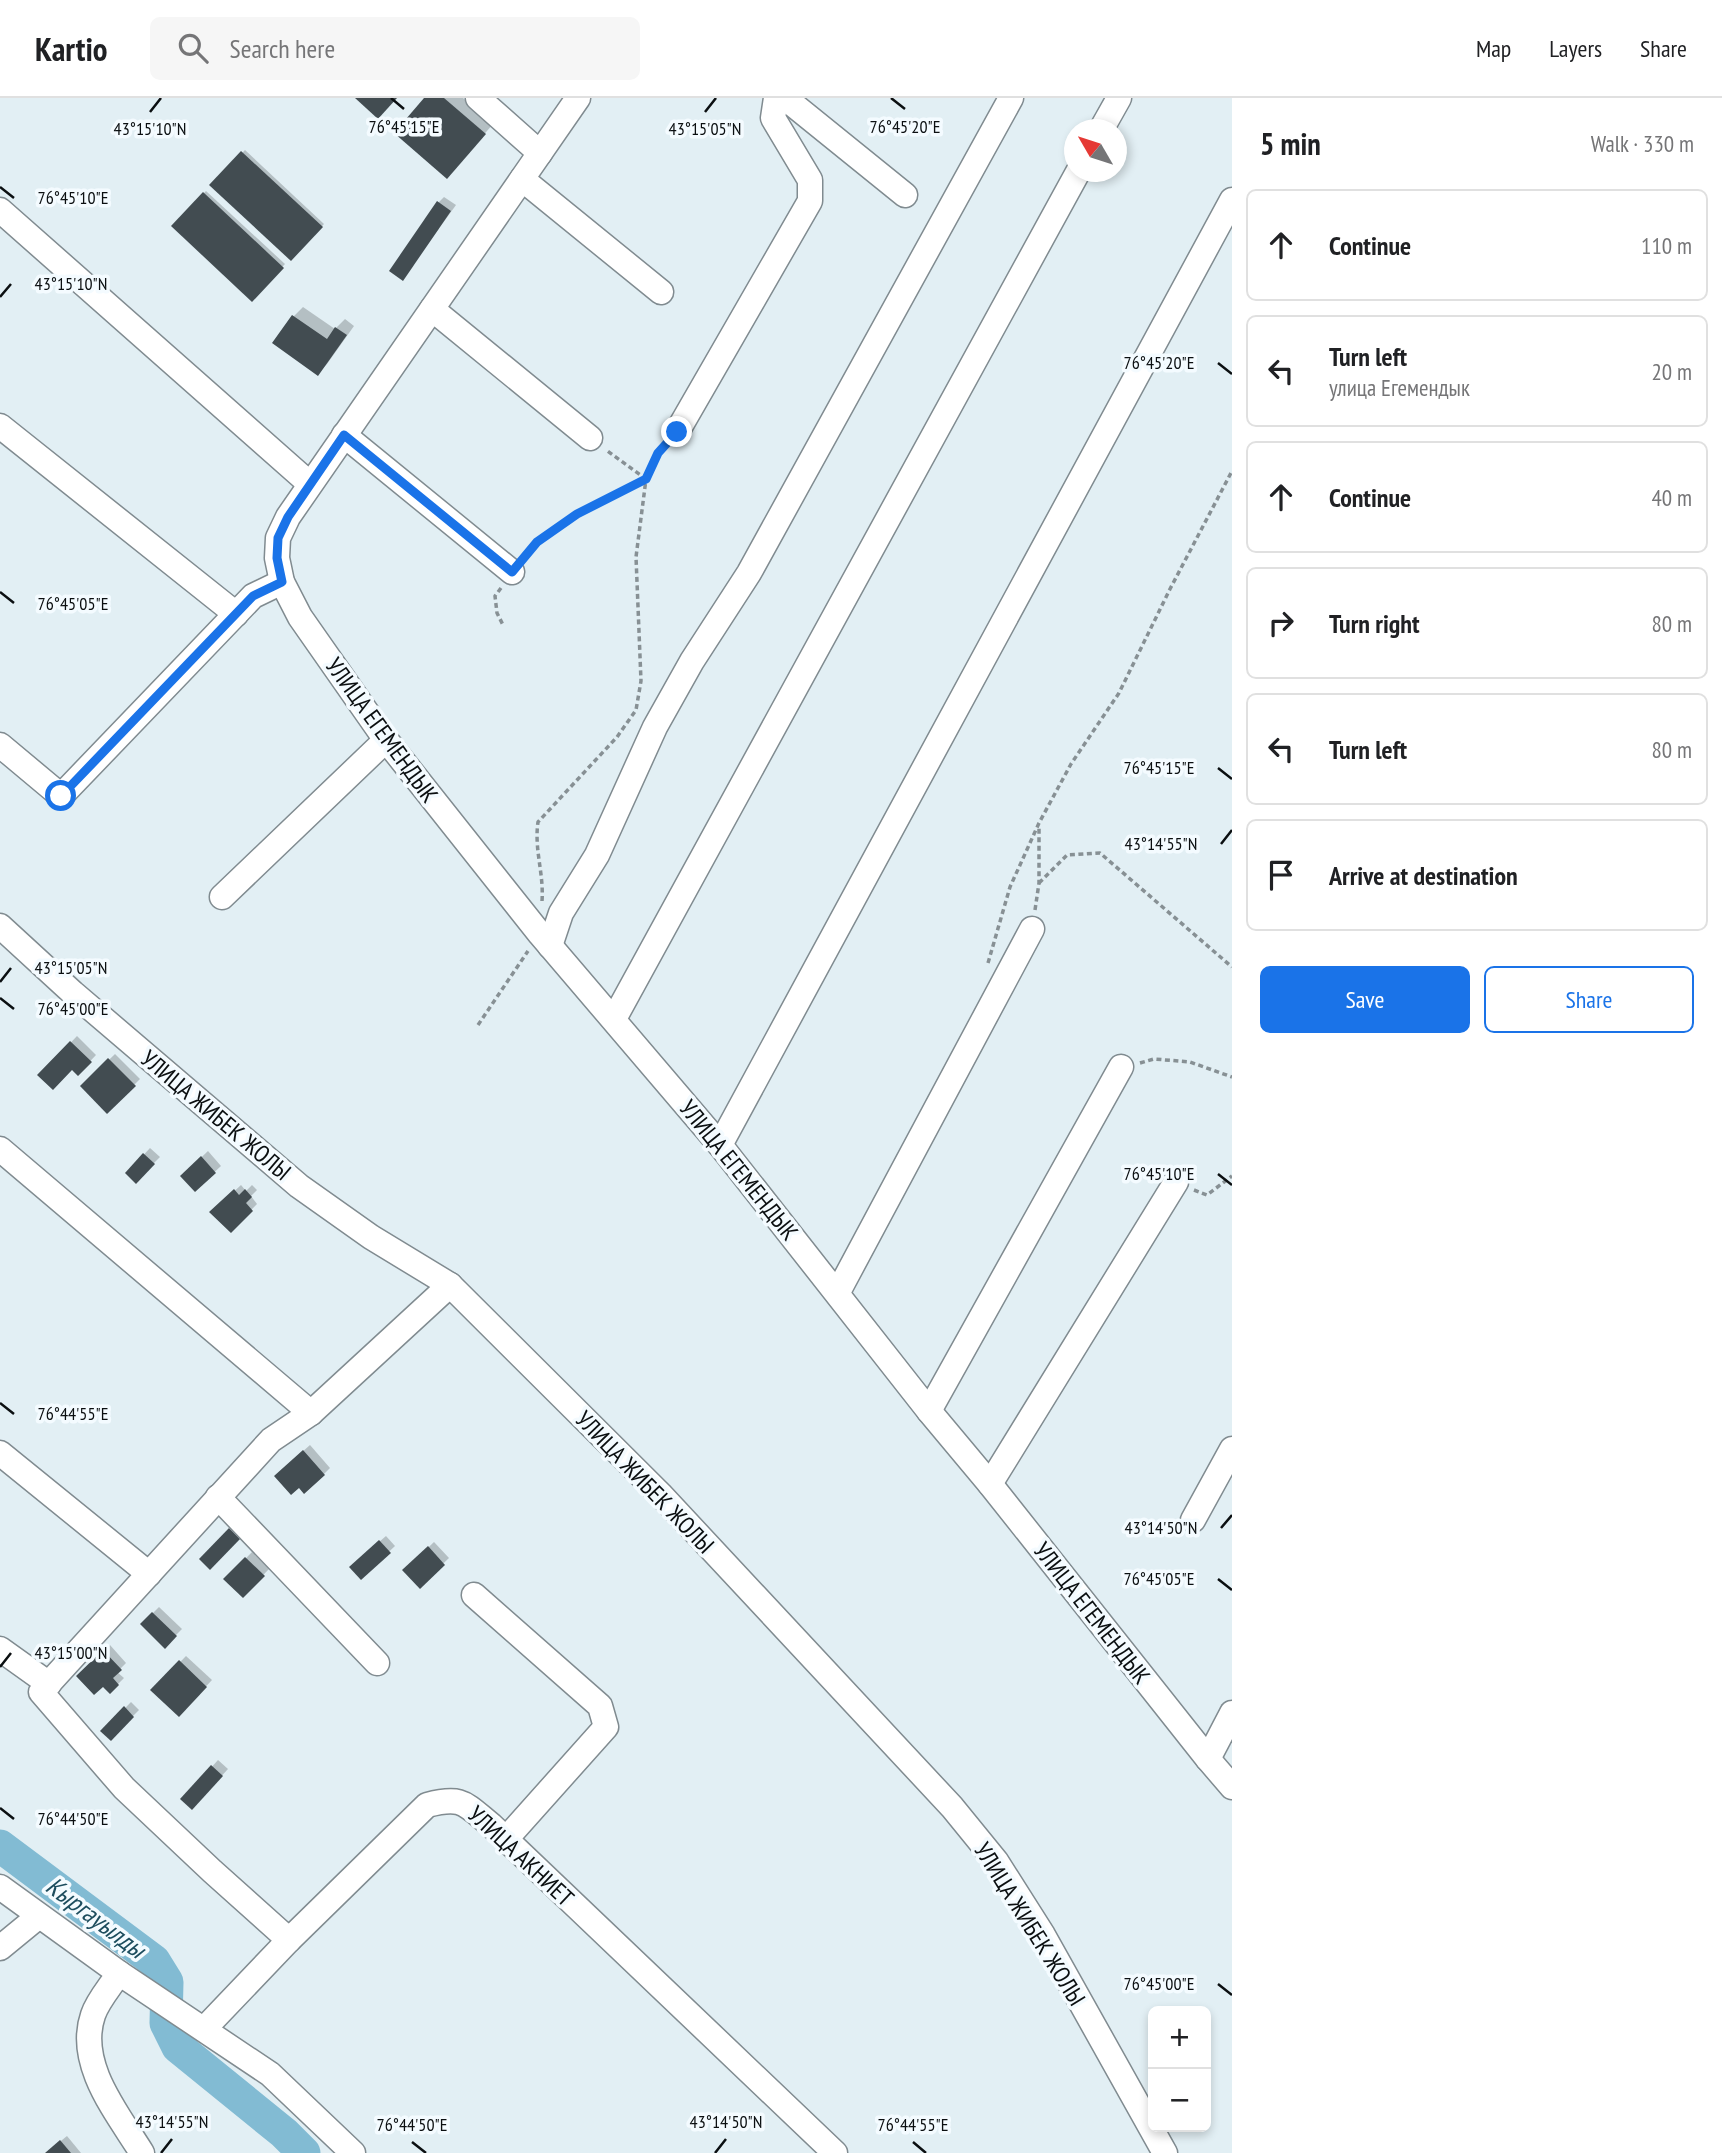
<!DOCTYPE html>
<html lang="en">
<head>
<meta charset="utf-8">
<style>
	body { margin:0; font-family:"PT Sans Narrow",sans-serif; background:#f6f6f6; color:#202124 }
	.controls { position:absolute; right:21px; bottom:21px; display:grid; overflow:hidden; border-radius:10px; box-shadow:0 4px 10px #0003 }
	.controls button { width:63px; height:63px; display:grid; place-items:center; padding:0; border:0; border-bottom:2px solid #e0e0e0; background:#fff; color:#202124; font:35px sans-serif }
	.compass { position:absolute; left:1064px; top:21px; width:63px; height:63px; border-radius:50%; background:#fff; box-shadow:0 4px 10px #0003; rotate:309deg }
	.stop { position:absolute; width:21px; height:21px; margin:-16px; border:5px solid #1a73e8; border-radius:50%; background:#fff }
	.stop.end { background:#1a73e8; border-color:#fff; box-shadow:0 2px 7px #0008 }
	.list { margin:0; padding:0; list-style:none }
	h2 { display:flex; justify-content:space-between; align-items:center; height:91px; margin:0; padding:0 28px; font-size:30px }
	h2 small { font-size:23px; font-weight:400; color:#757577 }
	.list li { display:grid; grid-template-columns:46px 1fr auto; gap:21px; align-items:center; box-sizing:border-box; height:112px; margin:0 14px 14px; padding:0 14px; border:2px solid #e0e0e0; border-radius:10px }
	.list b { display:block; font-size:26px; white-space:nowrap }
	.list p { margin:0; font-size:23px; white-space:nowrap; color:#757577 }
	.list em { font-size:23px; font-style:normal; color:#757577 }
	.actions { display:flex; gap:14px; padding:21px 28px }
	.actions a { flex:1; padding:16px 0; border:2px solid #1a73e8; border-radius:10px; text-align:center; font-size:24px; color:#1a73e8 }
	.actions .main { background:#1a73e8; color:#fff }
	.icon { flex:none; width:38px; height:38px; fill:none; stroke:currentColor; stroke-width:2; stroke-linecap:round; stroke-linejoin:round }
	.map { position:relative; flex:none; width:1232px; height:2055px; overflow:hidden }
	header { display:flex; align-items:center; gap:42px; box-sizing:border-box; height:98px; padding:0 35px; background:#fff; border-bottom:2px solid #e0e0e0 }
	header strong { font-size:33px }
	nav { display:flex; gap:38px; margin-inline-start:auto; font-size:24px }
	.search { width:490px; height:63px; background:#f6f6f6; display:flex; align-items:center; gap:18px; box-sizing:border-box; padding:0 24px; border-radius:10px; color:#757577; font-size:26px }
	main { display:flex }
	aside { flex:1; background:#fff }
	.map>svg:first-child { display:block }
	.shadow { fill:#0003 }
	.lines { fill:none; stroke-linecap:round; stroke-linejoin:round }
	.river { stroke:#82bbd3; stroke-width:33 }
	.building { fill:#424c51 }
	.minor-casing { stroke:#808b90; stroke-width:27 }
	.path { stroke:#879094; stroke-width:3.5; stroke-dasharray:5 3.5; stroke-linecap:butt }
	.minor { stroke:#fff; stroke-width:24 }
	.route { stroke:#1a73e8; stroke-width:9 }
	.ticks { fill:none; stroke:#0b0f11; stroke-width:2.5 }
	.labels { text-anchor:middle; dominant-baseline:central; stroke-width:7; stroke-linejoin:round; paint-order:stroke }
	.street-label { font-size:24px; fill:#0b0f11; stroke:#f4fbff }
	.water-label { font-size:26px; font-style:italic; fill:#1d4d5e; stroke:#f4fbff }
	.ticks-label { font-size:18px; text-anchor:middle; fill:#0b0f11; stroke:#f4fbff; stroke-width:7; stroke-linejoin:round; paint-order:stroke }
</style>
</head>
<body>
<header>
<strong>Kartio</strong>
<div class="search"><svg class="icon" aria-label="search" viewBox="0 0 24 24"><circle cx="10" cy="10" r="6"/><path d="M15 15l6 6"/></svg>Search here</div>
<nav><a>Map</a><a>Layers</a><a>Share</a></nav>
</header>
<main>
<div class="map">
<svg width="1232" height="2055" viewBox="0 0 1232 2055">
	<rect width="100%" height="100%" fill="#e2eff4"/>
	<g class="shadow">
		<path d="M426,0H463L493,26L456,69Z"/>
		<path d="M245,52L324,126L291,161L212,87Z"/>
		<path d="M206,93L285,166L252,201L173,127Z"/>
		<path d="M444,99L456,107L403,180L438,105Z"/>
		<path d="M303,209L335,231L345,221L354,228L327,266L318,275L275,245L294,218Z"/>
		<path d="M77,938L96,957L78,976L72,970L40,977Z"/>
		<path d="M115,956L140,981L107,1014L82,988Z"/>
		<path d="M150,1050L160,1059L136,1083L127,1075Z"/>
		<path d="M208,1053L221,1068L195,1092L182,1078Z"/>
		<path d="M241,1087L246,1093L252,1087L257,1092L251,1098L257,1106L231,1133L212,1114Z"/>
		<path d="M310,1347L330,1370L324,1376L282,1372Z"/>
		<path d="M386,1438L395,1448L361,1480L357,1463Z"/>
		<path d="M434,1444L449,1460L420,1488L405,1472Z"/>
		<path d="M252,1454L269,1471L243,1498L226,1481Z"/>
		<path d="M159,1509L182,1531L165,1548L142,1526Z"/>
		<path d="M110,1547L126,1565L117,1574L124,1580L110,1594L103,1587L78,1578Z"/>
		<path d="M186,1558L212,1582L179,1617L153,1592Z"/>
		<path d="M131,1604L139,1612L111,1640L103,1633Z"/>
		<path d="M218,1662L228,1671L192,1710L183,1701Z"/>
		<path d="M67,2038L81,2055H46Z"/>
	</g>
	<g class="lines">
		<path class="river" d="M0,1748L154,1863L167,1884L166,1925L178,1949L284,2035L304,2055"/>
	</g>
	<g class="building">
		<path d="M355,0H397L378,21Z"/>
		<path d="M424,0H444L486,36L447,81L394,35Z"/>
		<path d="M241,53L323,129L291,163L209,87Z"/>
		<path d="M203,94L284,170L252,204L171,128Z"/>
		<path d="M437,103L451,113L403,183L389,173Z"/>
		<path d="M292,217L327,241L335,229L347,237L318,278L272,245Z"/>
		<path d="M70,943L92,964L78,978L72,972L53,992L37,977Z"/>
		<path d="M108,960L136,988L107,1016L80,988Z"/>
		<path d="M143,1055L155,1066L136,1086L125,1075Z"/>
		<path d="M201,1058L216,1075L195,1094L180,1078Z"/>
		<path d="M234,1091L239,1097L245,1091L252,1099L246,1105L253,1113L231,1135L209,1114Z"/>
		<path d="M303,1352L325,1377L304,1396L299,1390L291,1397L274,1378Z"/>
		<path d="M229,1430L240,1441L210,1472L199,1461Z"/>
		<path d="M379,1442L391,1455L361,1482L349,1469Z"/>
		<path d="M428,1448L445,1467L420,1491L402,1472Z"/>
		<path d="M245,1459L265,1478L243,1500L223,1481Z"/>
		<path d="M152,1514L177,1538L165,1551L140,1526Z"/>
		<path d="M103,1552L122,1572L113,1580L119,1587L110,1596L103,1589L94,1597L76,1578Z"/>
		<path d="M179,1562L207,1589L179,1619L150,1592Z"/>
		<path d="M124,1608L134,1619L111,1643L100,1633Z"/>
		<path d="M211,1667L223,1678L192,1712L180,1701Z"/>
		<path d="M60,2042L71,2055H45Z"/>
	</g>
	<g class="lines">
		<g class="minor-casing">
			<g id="minor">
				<path d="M478,0L540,55"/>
				<path d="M578,0L288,419L278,440L277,460L282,484L300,519L386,642L540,836L720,1047L929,1313L990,1386L1208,1661L1232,1689"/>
				<path d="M785,0L905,97"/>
				<path d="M1101,32L1119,0"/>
				<path d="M522,81L661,194"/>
				<path d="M0,112L310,386"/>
				<path d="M432,211L590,340"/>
				<path d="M0,328L236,516"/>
				<path d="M677,334L810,103V82L773,20L776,0"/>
				<path d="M344,337L512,474"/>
				<path d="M0,647L61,698L253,498L282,484"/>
				<path d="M222,799L386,642"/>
				<path d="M0,828L73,895L299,1088L371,1139L450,1187L660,1396L952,1709L996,1763L1043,1837L1165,2055"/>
				<path d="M550,848L561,815L597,757L655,629L692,563L749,475L1011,0"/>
				<path d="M614,921L1078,74"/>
				<path d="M720,1047L1232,102"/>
				<path d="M0,1051L311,1315"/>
				<path d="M838,1194L1032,831"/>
				<path d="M929,1313L1121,969"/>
				<path d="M0,1355L149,1476"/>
				<path d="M990,1386L1176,1084"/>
				<path d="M218,1399L377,1565"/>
				<path d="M1193,1422L1232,1351"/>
				<path d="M474,1497L600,1608L606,1629L506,1741"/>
				<path d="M0,1551L49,1586"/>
				<path d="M1208,1661L1232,1615"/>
				<path d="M0,1789L119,1875L270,1976L353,2055"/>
				<path d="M289,1842L212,1773L124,1690L41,1594L271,1342L311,1315L450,1187"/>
				<path d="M0,1850L39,1818"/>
				<path d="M119,1875C111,1888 98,1902 93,1917C76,1966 118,2016 142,2055"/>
				<path d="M204,1931L289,1842L427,1707C462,1698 464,1705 491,1727L835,2055"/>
			</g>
		</g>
		<g class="path">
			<path d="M525,459C556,422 604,402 646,381L606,352"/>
			<path d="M501,490L495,498L497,515L503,527"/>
			<path d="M1039,785L1067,757L1100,755L1232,869"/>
			<path d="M542,803C544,775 534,752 538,724L617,639L636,612L641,583L636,459L646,381L658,355L664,348"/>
			<path d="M1035,812L1039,785V729"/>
			<path d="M988,865L1010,789L1039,725L1071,666L1119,595L1170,491L1232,373"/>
			<path d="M478,927L528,853"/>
			<path d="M1140,965L1154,961L1190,964L1232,979"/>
			<path d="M1194,1092L1207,1097L1232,1078"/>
		</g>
		<use href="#minor" class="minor"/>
	</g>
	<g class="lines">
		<path class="route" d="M61,698L253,498L282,484L277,460L278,440L288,419L344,337L512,474L537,444L577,416L646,381L658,355L677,334"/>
	</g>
	<path class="ticks" d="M391,0L404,11M891,0L905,11M150,14L161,0M705,14L716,0M0,89L14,100M0,199L11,186M1218,265L1232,276M0,494L14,505M1218,670L1232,681M1221,746L1232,732M0,884L11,870M0,900L14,911M1218,1076L1232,1087M0,1305L14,1316M1221,1430L1232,1417M1218,1481L1232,1492M0,1569L11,1555M0,1710L14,1721M1218,1886L1232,1897M412,2044L426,2055M913,2044L926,2055M161,2055L172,2041M715,2055L726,2041"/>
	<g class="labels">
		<g class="street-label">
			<text transform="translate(382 632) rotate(54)">УЛИЦА ЕГЕМЕНДЫК</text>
			<text transform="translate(216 1017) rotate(40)">УЛИЦА ЖИБЕК ЖОЛЫ</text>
			<text transform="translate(739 1072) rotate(51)">УЛИЦА ЕГЕМЕНДЫК</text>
			<text transform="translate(645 1384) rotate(46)">УЛИЦА ЖИБЕК ЖОЛЫ</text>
			<text transform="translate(1092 1515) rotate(52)">УЛИЦА ЕГЕМЕНДЫК</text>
			<text transform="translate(521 1758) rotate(43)">УЛИЦА АКНИЕТ</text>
			<text transform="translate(1030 1826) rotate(58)">УЛИЦА ЖИБЕК ЖОЛЫ</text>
		</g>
		<g class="water-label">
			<text transform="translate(96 1819) rotate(37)">Кыргауылды</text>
		</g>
	</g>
	<g class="ticks-label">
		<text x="404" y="35">76°45'15"E</text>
		<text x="905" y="35">76°45'20"E</text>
		<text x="150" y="37">43°15'10"N</text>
		<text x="705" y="37">43°15'05"N</text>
		<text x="73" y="106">76°45'10"E</text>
		<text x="71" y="192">43°15'10"N</text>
		<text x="1159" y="271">76°45'20"E</text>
		<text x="73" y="512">76°45'05"E</text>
		<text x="1159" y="676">76°45'15"E</text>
		<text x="1161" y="752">43°14'55"N</text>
		<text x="71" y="876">43°15'05"N</text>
		<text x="73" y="917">76°45'00"E</text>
		<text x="1159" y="1082">76°45'10"E</text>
		<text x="73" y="1322">76°44'55"E</text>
		<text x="1161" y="1436">43°14'50"N</text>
		<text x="1159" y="1487">76°45'05"E</text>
		<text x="71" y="1561">43°15'00"N</text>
		<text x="73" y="1727">76°44'50"E</text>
		<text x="1159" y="1892">76°45'00"E</text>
		<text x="172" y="2030">43°14'55"N</text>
		<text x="726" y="2030">43°14'50"N</text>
		<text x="412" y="2033">76°44'50"E</text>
		<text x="913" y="2033">76°44'55"E</text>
	</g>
</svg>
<div class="controls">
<button>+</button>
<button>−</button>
</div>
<svg class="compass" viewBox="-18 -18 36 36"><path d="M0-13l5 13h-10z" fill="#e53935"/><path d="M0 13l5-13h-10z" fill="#757577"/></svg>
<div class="stop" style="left:61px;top:698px"></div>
<div class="stop end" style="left:677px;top:334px"></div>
</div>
<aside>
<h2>5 min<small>Walk · 330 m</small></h2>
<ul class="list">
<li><svg class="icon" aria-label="ahead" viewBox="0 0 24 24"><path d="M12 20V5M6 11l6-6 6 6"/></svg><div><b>Continue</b></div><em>110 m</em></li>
<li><svg class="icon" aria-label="left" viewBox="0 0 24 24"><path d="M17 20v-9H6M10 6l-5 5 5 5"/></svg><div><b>Turn left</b><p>улица Егемендык</p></div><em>20 m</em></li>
<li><svg class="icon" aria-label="ahead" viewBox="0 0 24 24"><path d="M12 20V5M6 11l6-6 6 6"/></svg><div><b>Continue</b></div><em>40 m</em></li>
<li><svg class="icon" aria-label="right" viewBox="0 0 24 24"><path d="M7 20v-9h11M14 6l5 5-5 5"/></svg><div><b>Turn right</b></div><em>80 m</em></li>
<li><svg class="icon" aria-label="left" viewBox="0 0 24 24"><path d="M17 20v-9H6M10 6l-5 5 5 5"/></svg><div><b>Turn left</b></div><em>80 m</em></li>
<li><svg class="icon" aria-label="arrive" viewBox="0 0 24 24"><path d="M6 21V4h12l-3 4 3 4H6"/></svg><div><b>Arrive at destination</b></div></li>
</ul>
<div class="actions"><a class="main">Save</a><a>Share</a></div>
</aside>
</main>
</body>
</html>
